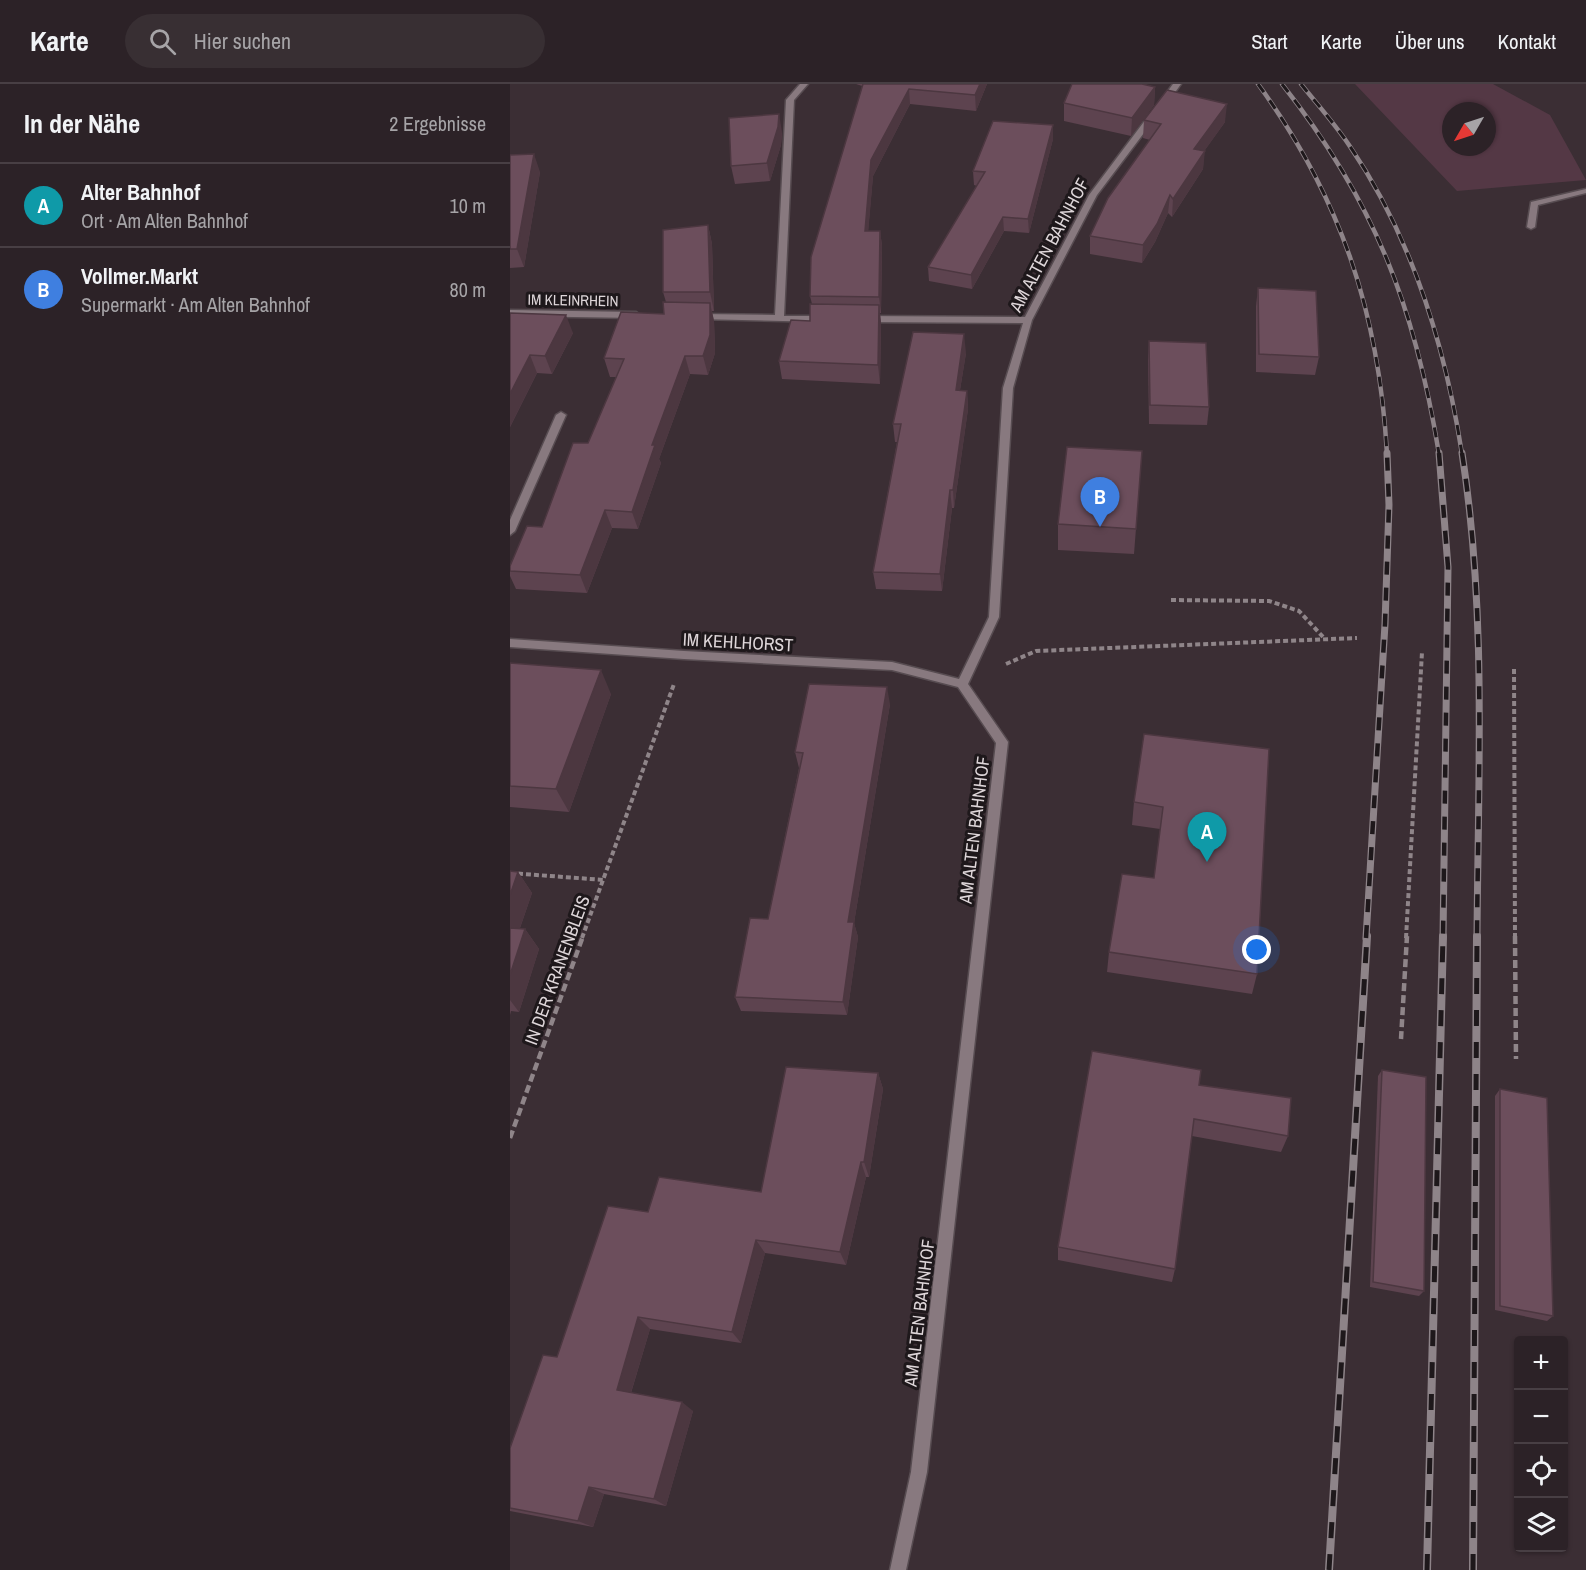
<!DOCTYPE html>
<html lang="de">
<head>
<meta charset="utf-8">
<style>
	body { margin:0; font-family:"Archivo Narrow",sans-serif; background:#382f33; color:#f1f3f6 }
	.controls { position:absolute; right:18px; bottom:18px; display:grid; overflow:hidden; border-radius:6px; box-shadow:0 2px 4px #0004 }
	.controls button { width:54px; height:54px; display:grid; place-items:center; padding:0; border:0; border-bottom:2px solid #483f44; background:#2c2227; color:#f1f3f6; font:30px sans-serif }
	.compass { position:absolute; left:932px; top:18px; width:54px; height:54px; border-radius:50%; background:#2c2227; box-shadow:0 2px 4px #0004; rotate:231deg }
	.you { position:absolute; left:747px; top:866px; width:21px; height:21px; margin:-15px; border:4px solid #fff; border-radius:50%; background:#1a73e8; box-shadow:0 0 0 9px #1a73e833 }
	.badge { display:grid; place-items:center; width:39px; height:39px; border-radius:50%; background:#1a73e8; color:#fff; font-size:20px; font-weight:700 }
	.pin { position:absolute; translate:-50% -50px; filter:drop-shadow(0 2px 3px #0008) }
	.pin::after { content:''; position:absolute; top:32px; width:21px; height:18px; background:inherit; clip-path:polygon(0 0,100% 0,50% 100%) }
	.list { margin:0; padding:0; list-style:none }
	h2 { display:flex; justify-content:space-between; align-items:center; height:78px; margin:0; padding:0 24px; font-size:26px }
	h2 small { font-size:20px; font-weight:400; color:#a6a4a7 }
	.list li { display:grid; grid-template-columns:39px 1fr auto; gap:18px; align-items:center; box-sizing:border-box; height:84px; padding:0 24px; border-top:2px solid #483f44 }
	.list b { display:block; font-size:22px; white-space:nowrap }
	.list p { margin:0; font-size:20px; white-space:nowrap; color:#a6a4a7 }
	.list em { font-size:20px; font-style:normal; color:#a6a4a7 }
	.icon { flex:none; width:33px; height:33px; fill:none; stroke:currentColor; stroke-width:2; stroke-linecap:round; stroke-linejoin:round }
	.map { position:relative; flex:none; width:1076px; height:1486px; overflow:hidden }
	header { display:flex; align-items:center; gap:36px; box-sizing:border-box; height:84px; padding:0 30px; background:#2c2227; border-bottom:2px solid #483f44 }
	header strong { font-size:28px }
	nav { display:flex; gap:33px; margin-inline-start:auto; font-size:21px }
	.search { width:420px; height:54px; background:#382f33; display:flex; align-items:center; gap:15px; box-sizing:border-box; padding:0 21px; border-radius:33px; color:#a6a4a7; font-size:22px }
	main { display:flex }
	aside { flex:1; background:#2c2227 }
	.map>svg:first-child { display:block }
	.green { fill:#543845; fill-rule:evenodd }
	.lines { fill:none; stroke-linecap:round; stroke-linejoin:round }
	.lane-casing { stroke:#574c51; stroke-width:3 }
	.street-casing { stroke:#574c51; stroke-width:3 }
	.path-far1 { stroke:#8f8589; stroke-width:4; stroke-dasharray:5 3; stroke-linecap:butt }
	.path { stroke:#8f8589; stroke-width:4.5; stroke-dasharray:8 4; stroke-linecap:butt }
	.lane { fill:#88797f; fill-rule:evenodd }
	.street { fill:#88797f; fill-rule:evenodd }
	.rail-far2-casing { stroke:#8e8489; stroke-width:4.5 }
	.rail-far1-casing { stroke:#8e8489; stroke-width:7 }
	.rail-casing { stroke:#8e8489; stroke-width:8 }
	.rail-far2 { stroke:#1e181b; stroke-width:3; stroke-dasharray:10; stroke-linecap:butt }
	.rail-far1 { stroke:#1e181b; stroke-width:4.5; stroke-dasharray:13; stroke-linecap:butt }
	.rail { stroke:#1e181b; stroke-width:5; stroke-dasharray:16; stroke-linecap:butt }
	.wall { fill:#5d434f }
	.shaded-wall { fill:#4c3740 }
	.building { fill:#6c4e5c; stroke:#4c3740; stroke-width:1.5 }
	.labels { text-anchor:middle; dominant-baseline:central; stroke-width:6; stroke-linejoin:round; paint-order:stroke }
	.far-street-label { font-size:15px; fill:#ded6d9; stroke:#1e181b }
	.street-label { font-size:18px; fill:#ded6d9; stroke:#1e181b }
</style>
</head>
<body>
<header>
<strong>Karte</strong>
<div class="search"><svg class="icon" aria-label="search" viewBox="0 0 24 24"><circle cx="10" cy="10" r="6"/><path d="M15 15l6 6"/></svg>Hier suchen</div>
<nav><a>Start</a><a>Karte</a><a>Über uns</a><a>Kontakt</a></nav>
</header>
<main>
<aside>
<h2>In der Nähe<small>2 Ergebnisse</small></h2>
<ul class="list">
<li><span class="badge" style="background:#0f9aa8">A</span><div><b>Alter Bahnhof</b><p>Ort · Am Alten Bahnhof</p></div><em>10 m</em></li>
<li><span class="badge" style="background:#3f7fe0">B</span><div><b>Vollmer.Markt</b><p>Supermarkt · Am Alten Bahnhof</p></div><em>80 m</em></li>
</ul>
</aside>
<div class="map">
<svg width="1076" height="1486" viewBox="0 0 1076 1486">
	<rect width="100%" height="100%" fill="#3b2e34"/>
	<path class="green" d="M845,0H983L1040,31L1076,96L947,107ZM941,27H977V63H941Z"/>
	<g class="lines">
		<g class="lane-casing">
			<path id="lane" d="M1076,105V109L1028,121L1025,143L1021,145L1017,143L1021,118Z"/>
		</g>
		<g class="street-casing">
			<g id="street">
				<path d="M290,0H298L284,16L274,232H315L319,235L315,238L186,235L185,233L189,230L265,231L276,16Z"/>
				<path d="M663,0H671L656,21H650L649,19Z"/>
				<path d="M639,31L646,33L587,111L522,236L503,304L489,533L458,600L498,658L417,1388L396,1486H380L401,1388L486,659L448,603L382,586L174,575L0,563V555L174,567L382,578L449,595L479,533L493,304L513,239L354,238L350,235L354,232L515,233L579,111Z"/>
				<path d="M0,226L126,228L130,231L126,234L0,232Z"/>
				<path d="M51,328L56,331L5,447L0,451V436L46,331Z"/>
			</g>
		</g>
		<g class="path-far1">
			<path d="M661,516L759,517L789,527L814,554"/>
			<path d="M496,580L526,567L847,554"/>
			<path d="M1004,585L1005,854"/>
			<path d="M0,789L94,796"/>
			<path d="M72,854L164,600"/>
			<path d="M896,854L912,568"/>
		</g>
		<g class="path">
			<path d="M1005,852L1006,975"/>
			<path d="M891,955L897,852"/>
			<path d="M0,1054L73,852"/>
		</g>
		<use href="#lane" class="lane"/>
		<use href="#street" class="street"/>
		<g class="rail-far2-casing">
			<g id="rail-far2">
				<path d="M748,0C831,114 869,229 877,370"/>
				<path d="M772,0C865,118 905,223 929,370"/>
				<path d="M791,0C807,20 825,40 839,61C902,153 935,261 952,370"/>
			</g>
		</g>
		<g class="rail-far1-casing">
			<g id="rail-far1">
				<path d="M929,369L938,483L933,854"/>
				<path d="M952,369C977,529 968,692 967,854"/>
				<path d="M856,854L875,540L879,421L877,369"/>
			</g>
		</g>
		<g class="rail-casing">
			<g id="rail">
				<path d="M819,1486L857,852"/>
				<path d="M917,1486L933,852"/>
				<path d="M963,1486L967,852"/>
			</g>
		</g>
		<use href="#rail-far2" class="rail-far2"/>
		<use href="#rail-far1" class="rail-far1"/>
		<use href="#rail" class="rail"/>
	</g>
	<g class="wall">
		<path d="M346,0H477L466,27L400,20L363,92L358,147H370L372,162L371,229H370L371,239L370,300L272,295L269,277L300,237L302,220L300,212L352,2Z"/>
		<path d="M562,0H634L645,3L644,21L621,52L554,37V19Z"/>
		<path d="M634,36L715,38L694,67L693,85L662,133L658,129L645,158L632,179L580,170V152L640,56L633,54Z"/>
		<path d="M272,48L271,61L260,97L225,100L221,82Z"/>
		<path d="M543,55L519,149L494,147L462,205L419,197L418,183L467,102L464,101L463,87Z"/>
		<path d="M0,71L30,88L14,183L0,184Z"/>
		<path d="M198,141L202,160L204,227H202L204,237L205,269L198,291L180,290L149,375L151,379L128,445L102,444L77,509L6,505L0,492V482L32,443L78,359L106,293H100L94,274L154,230L156,218L153,208Z"/>
		<path d="M748,204L809,273L805,291L746,288V222Z"/>
		<path d="M0,229L63,249L42,290L27,289L0,343Z"/>
		<path d="M639,257L699,323L697,341L639,340L638,276Z"/>
		<path d="M456,269L450,306L457,307L458,325L444,424H442L432,507L366,505L363,488L387,358H385L383,340Z"/>
		<path d="M632,367L624,470L548,466V440Z"/>
		<path d="M0,579L101,610L59,728L0,723Z"/>
		<path d="M380,620L344,839L348,853L337,931L231,927L225,913L258,835L289,684L285,668Z"/>
		<path d="M634,650L747,890L742,910L597,888L599,868L644,794L650,745L622,741L624,718Z"/>
		<path d="M0,787L8,788L22,809L10,844L15,845L29,865L9,928L1,927L0,931Z"/>
		<path d="M872,986L914,1207L909,1212L860,1203L868,992Z"/>
		<path d="M368,989L373,1005L359,1093H356L336,1181L255,1169L231,1259L140,1245L121,1309L183,1327L156,1422L94,1410L83,1443L0,1427V1364L47,1273L138,1128L251,1108Z"/>
		<path d="M689,1001L778,1052L771,1068L682,1052L665,1185L662,1198L548,1176V1163Z"/>
		<path d="M990,1005L1043,1232L1037,1237L985,1226V1012Z"/>
	</g>
	<g class="shaded-wall">
		<path d="M470,0H477L466,27L465,11Z"/>
		<path d="M645,3L644,21L621,52L622,34Z"/>
		<path d="M399,5L400,20L363,92L357,163L355,147L361,76Z"/>
		<path d="M717,20L715,38L683,83L684,65Z"/>
		<path d="M269,30L272,48L271,61L260,97L257,79Z"/>
		<path d="M543,41V55L519,149L518,135Z"/>
		<path d="M695,67L693,85L662,133L663,115Z"/>
		<path d="M24,70L30,88L14,183L7,165Z"/>
		<path d="M660,111L658,129L645,158L632,179L633,161Z"/>
		<path d="M493,133L494,147L462,205L461,191Z"/>
		<path d="M198,141L202,160L204,227L200,208Z"/>
		<path d="M370,147L372,162L371,229L369,213Z"/>
		<path d="M200,219L204,237L205,269L198,291L193,272Z"/>
		<path d="M369,221L371,239L370,300L368,281Z"/>
		<path d="M56,231L63,249L42,290L35,272Z"/>
		<path d="M454,250L456,269L447,324L446,306Z"/>
		<path d="M20,271L27,289L0,343V310Z"/>
		<path d="M175,272L180,290L149,375L151,379L128,445L122,428L142,361Z"/>
		<path d="M457,307L458,325L444,424L443,406Z"/>
		<path d="M440,406L442,424L432,507L430,490Z"/>
		<path d="M95,426L102,444L77,509L70,491Z"/>
		<path d="M91,586L101,610L59,728L46,705Z"/>
		<path d="M377,603L380,620L344,839L348,853L337,931L333,918L338,838Z"/>
		<path d="M8,788L22,809L3,864L0,859V811Z"/>
		<path d="M15,845L29,865L9,928L0,916V891Z"/>
		<path d="M368,989L373,1005L359,1093L354,1078Z"/>
		<path d="M351,1078L356,1093L336,1181L330,1168Z"/>
		<path d="M246,1156L255,1169L231,1259L222,1248Z"/>
		<path d="M128,1233L140,1245L119,1315L107,1306Z"/>
		<path d="M172,1318L183,1327L156,1422L144,1415Z"/>
		<path d="M79,1403L94,1410L83,1443L68,1437Z"/>
	</g>
	<g class="building">
		<path d="M353,0H470L465,11L399,5L361,76L355,147H370L369,213L300,212L301,173Z"/>
		<path d="M562,0H632L645,3L622,34L554,19Z"/>
		<path d="M657,6L717,20L684,65L695,67L663,115L660,111L647,140L633,161L580,152L598,114L651,40L634,36Z"/>
		<path d="M269,30L268,43L257,79L221,82L219,34Z"/>
		<path d="M483,37L543,41L518,135L493,133L461,191L418,183L475,88L463,87Z"/>
		<path d="M24,70L7,165H0V71Z"/>
		<path d="M198,141L200,208H153V146Z"/>
		<path d="M748,204L806,207L809,273L749,270Z"/>
		<path d="M153,218L200,219V251L193,272H175L142,361H145L122,428L95,426L70,491L0,487V482L17,442L32,443L63,359H78L114,275L94,274L111,228L154,230Z"/>
		<path d="M300,220L369,221L368,281L269,277L281,236L300,237Z"/>
		<path d="M0,229L56,231L35,272L20,271L0,310Z"/>
		<path d="M403,248L454,250L446,306L457,307L443,406H440L430,490L363,488L391,340H383Z"/>
		<path d="M639,257L696,259L699,323L640,321Z"/>
		<path d="M557,363L632,367L626,445L548,440Z"/>
		<path d="M0,579L91,586L46,705L0,702Z"/>
		<path d="M299,600L377,603L338,838H344L333,918L225,913L240,834L258,835L293,669L285,668Z"/>
		<path d="M634,650L759,665L747,890L599,868L612,790L644,794L653,723L624,718Z"/>
		<path d="M0,787L8,788L0,811Z"/>
		<path d="M0,844L15,845L0,891Z"/>
		<path d="M582,967L691,986L689,1001L781,1014L778,1052L684,1035L665,1185L548,1163Z"/>
		<path d="M276,983L368,989L354,1078H351L330,1168L246,1156L222,1248L128,1233L107,1306L172,1318L144,1415L79,1403L68,1437L0,1424V1364L33,1271L47,1273L98,1122L138,1128L149,1093L251,1108Z"/>
		<path d="M872,986L916,993L914,1207L863,1198Z"/>
		<path d="M990,1005L1037,1014L1043,1232L990,1222Z"/>
	</g>
	<g class="labels">
		<g class="far-street-label">
			<text transform="translate(63 216) rotate(1)">IM KLEINRHEIN</text>
		</g>
		<g class="street-label">
			<text transform="translate(539 161) rotate(-62)">AM ALTEN BAHNHOF</text>
			<text transform="translate(228 558) rotate(3)">IM KEHLHORST</text>
			<text transform="translate(464 746) rotate(-83)">AM ALTEN BAHNHOF</text>
			<text transform="translate(47 886) rotate(-70)">IN DER KRANENBLEIS</text>
			<text transform="translate(409 1229) rotate(-83)">AM ALTEN BAHNHOF</text>
		</g>
	</g>
</svg>
<div class="controls">
<button>+</button>
<button>−</button>
<button><svg class="icon" aria-label="locate" viewBox="0 0 24 24"><circle cx="12" cy="12" r="6"/><path d="M12 2v4M12 18v4M2 12h4M18 12h4"/></svg></button>
<button><svg class="icon" aria-label="layers" viewBox="0 0 24 24"><path d="M12 4l9 5-9 5-9-5zM3 14l9 5 9-5"/></svg></button>
</div>
<svg class="compass" viewBox="-18 -18 36 36"><path d="M0-13l5 13h-10z" fill="#e53935"/><path d="M0 13l5-13h-10z" fill="#a6a4a7"/></svg>
<div class="you"></div>
<div class="pin badge" style="left:697px;top:778px;background:#0f9aa8">A</div>
<div class="pin badge" style="left:590px;top:443px;background:#3f7fe0">B</div>
</div>
</main>
</body>
</html>
